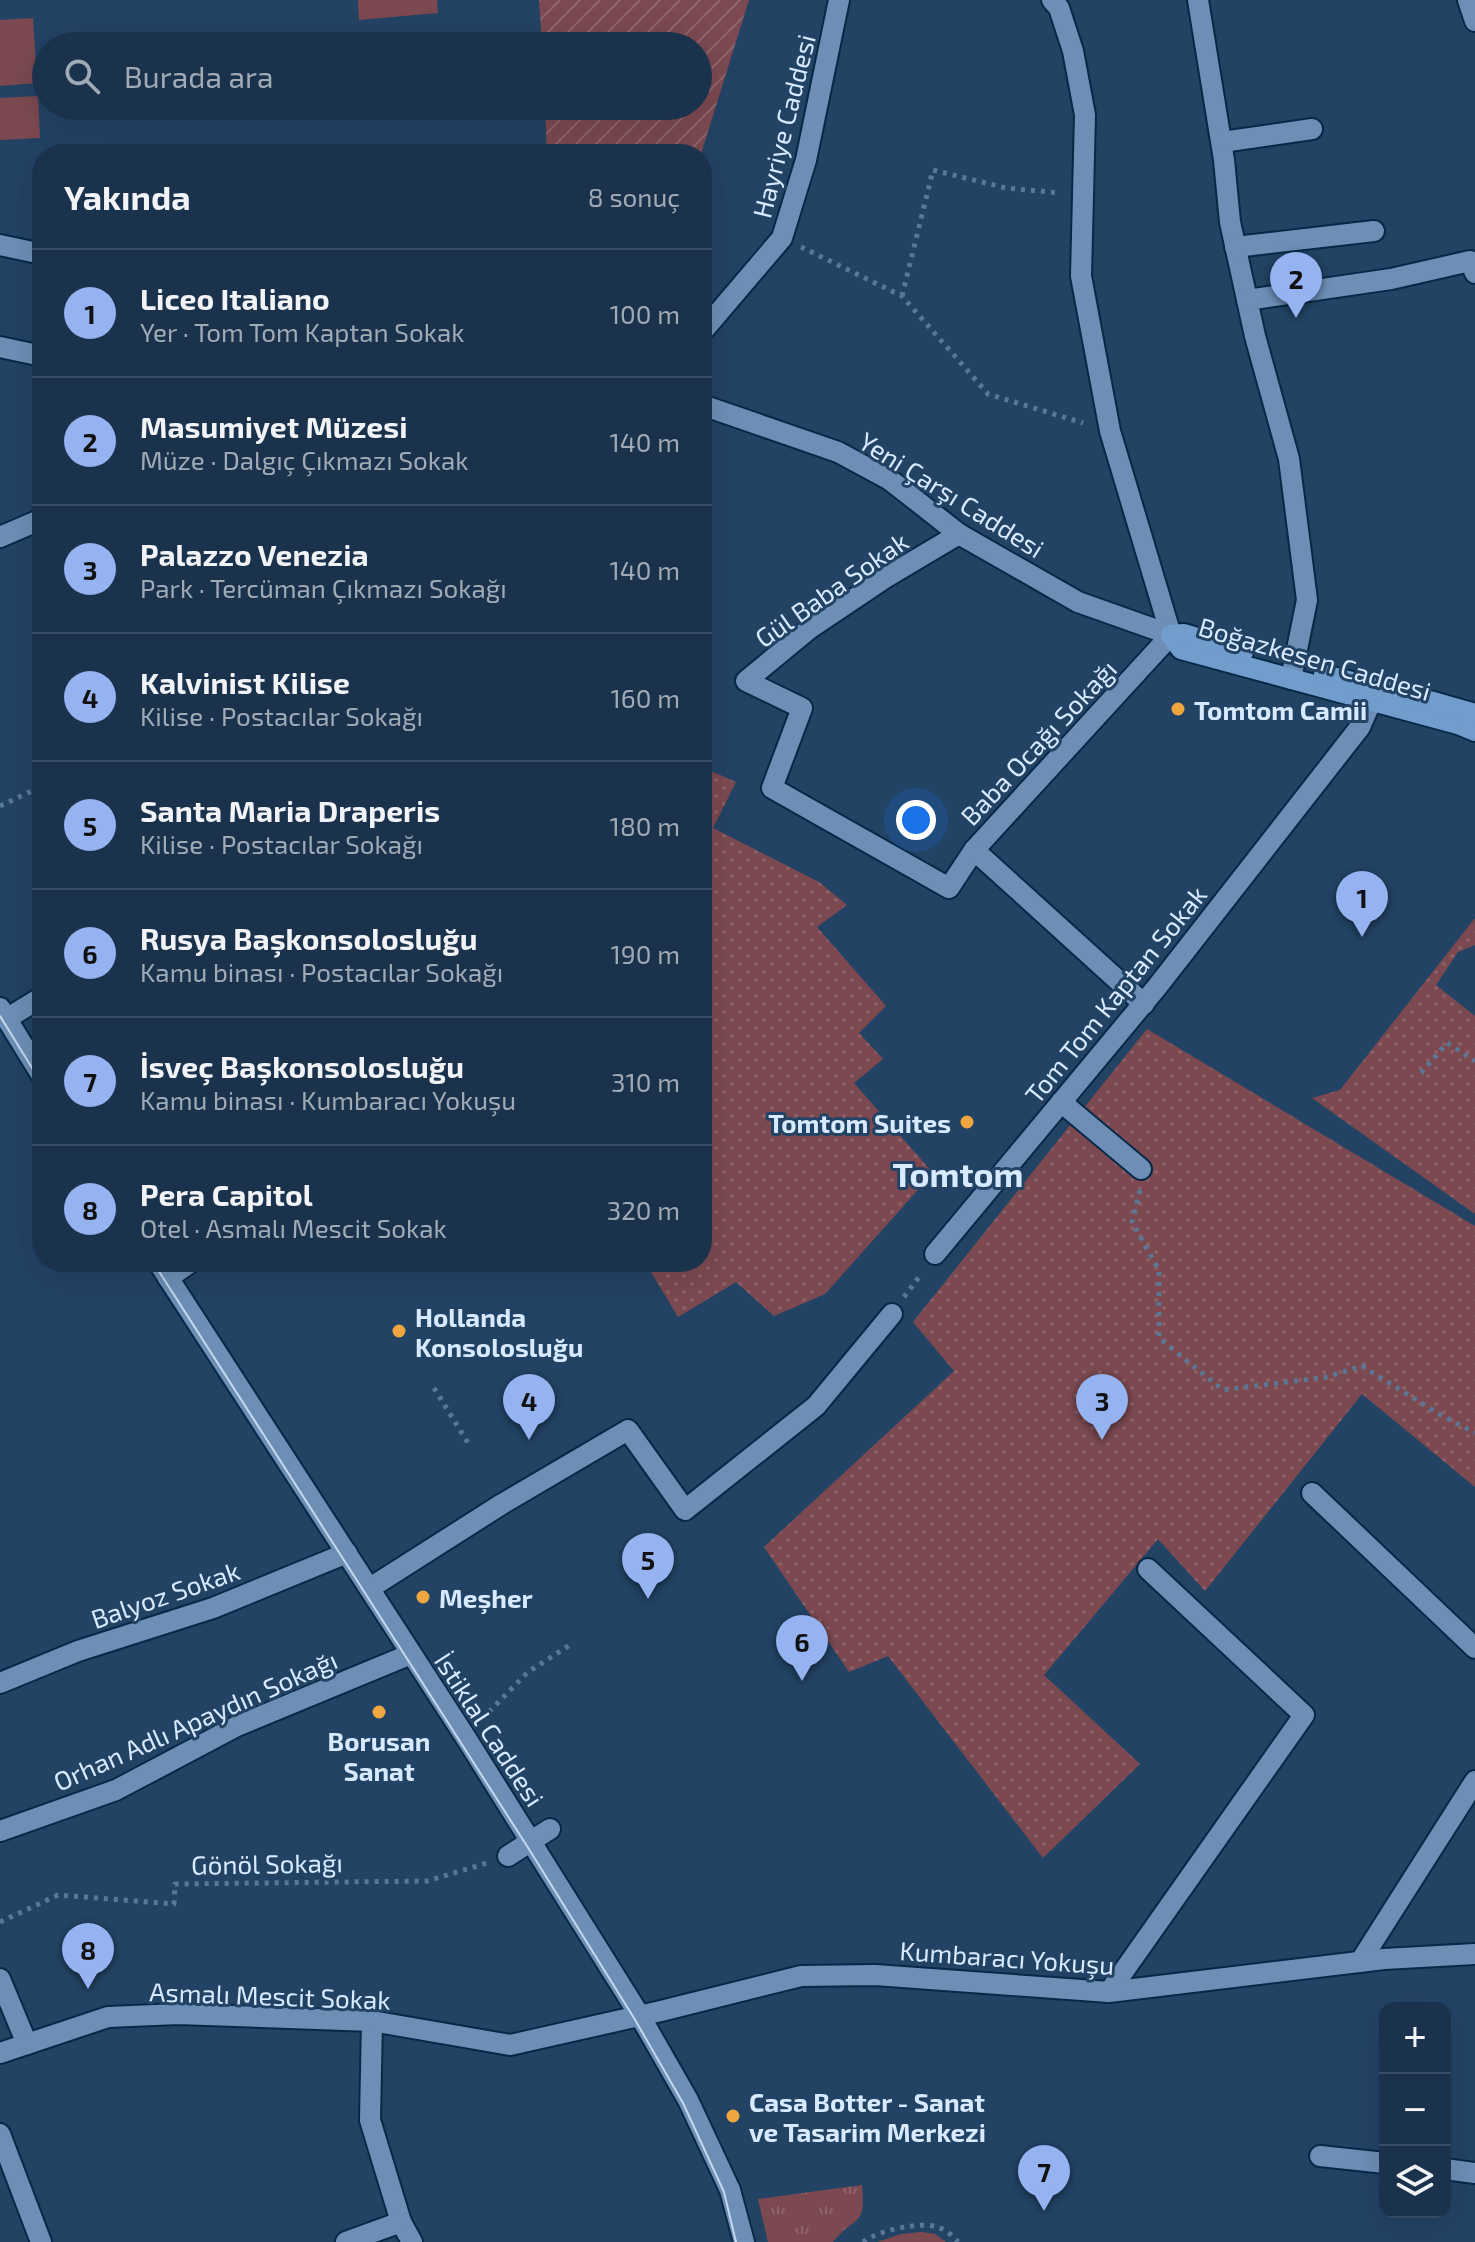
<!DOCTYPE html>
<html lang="tr">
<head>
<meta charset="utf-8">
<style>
	body { margin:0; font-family:"Exo 2",sans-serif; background:#233a53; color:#f1f3f6 }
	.controls { position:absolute; right:24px; bottom:24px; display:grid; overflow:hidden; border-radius:16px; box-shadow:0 8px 32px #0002 }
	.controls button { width:72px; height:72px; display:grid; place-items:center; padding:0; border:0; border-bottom:2px solid #384d64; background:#1a324c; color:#f1f3f6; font:40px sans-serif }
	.you { position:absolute; left:916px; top:820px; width:28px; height:28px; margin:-20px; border:6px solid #fff; border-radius:50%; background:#1a73e8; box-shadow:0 0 0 12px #1a73e833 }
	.badge { display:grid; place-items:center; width:52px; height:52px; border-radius:50%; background:#95b2f1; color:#111; font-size:26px; font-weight:700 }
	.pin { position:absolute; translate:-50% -66px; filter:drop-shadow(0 2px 4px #0008) }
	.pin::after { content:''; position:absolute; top:42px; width:28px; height:24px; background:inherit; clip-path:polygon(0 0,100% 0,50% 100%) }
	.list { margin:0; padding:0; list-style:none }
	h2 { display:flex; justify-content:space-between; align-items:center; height:104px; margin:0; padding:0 32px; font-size:34px }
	h2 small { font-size:26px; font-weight:400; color:#9faab5 }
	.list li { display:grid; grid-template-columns:52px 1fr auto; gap:24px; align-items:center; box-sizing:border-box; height:128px; padding:0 32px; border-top:2px solid #384d64 }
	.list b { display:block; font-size:30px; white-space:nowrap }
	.list p { margin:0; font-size:26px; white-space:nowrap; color:#9faab5 }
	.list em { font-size:26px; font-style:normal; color:#9faab5 }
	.icon { flex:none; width:44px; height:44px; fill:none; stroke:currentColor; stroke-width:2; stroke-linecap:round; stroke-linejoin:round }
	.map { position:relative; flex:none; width:1475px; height:2242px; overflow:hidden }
	.search { position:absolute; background:#1a324c; box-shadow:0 8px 32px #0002; left:32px; top:32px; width:680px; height:88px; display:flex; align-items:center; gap:20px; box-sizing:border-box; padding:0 28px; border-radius:44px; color:#9faab5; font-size:30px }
	.panel { position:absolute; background:#1a324c; box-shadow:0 8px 32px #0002; left:32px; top:144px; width:680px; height:1128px; border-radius:32px }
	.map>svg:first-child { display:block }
	.grass { fill:url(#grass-tufts) }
	.park { fill:url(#park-dots) }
	.garden { fill:url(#garden-furrows) }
	.pitch { fill:#7c4950 }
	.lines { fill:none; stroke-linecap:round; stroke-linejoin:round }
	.minor-casing { stroke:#082848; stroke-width:24 }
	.major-casing { stroke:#082848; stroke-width:24 }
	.path { stroke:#5b7795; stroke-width:5; stroke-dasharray:4 6; stroke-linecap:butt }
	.minor { stroke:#6d8fb6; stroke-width:20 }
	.major { stroke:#719dcd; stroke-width:20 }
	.tram { stroke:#c4d8ef; stroke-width:2 }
	.poi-dot { fill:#f0a63f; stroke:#234365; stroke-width:3 }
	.labels { text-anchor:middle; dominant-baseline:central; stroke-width:6; stroke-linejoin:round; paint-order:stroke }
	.street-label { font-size:26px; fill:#d7eaff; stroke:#234365 }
	.poi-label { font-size:26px; font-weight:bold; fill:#d7eaff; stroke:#234365; text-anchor:start }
	.district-label { font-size:34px; font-weight:bold; fill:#d7eaff; stroke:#234365 }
</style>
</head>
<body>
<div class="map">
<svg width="1475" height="2242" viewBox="0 0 1475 2242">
	<defs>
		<pattern id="grass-tufts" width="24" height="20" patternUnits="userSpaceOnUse" patternTransform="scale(2)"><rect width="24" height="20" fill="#7c4950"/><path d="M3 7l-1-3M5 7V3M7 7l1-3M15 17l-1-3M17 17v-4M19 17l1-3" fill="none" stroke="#8e636a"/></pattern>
		<pattern id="park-dots" width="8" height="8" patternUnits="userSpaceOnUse" patternTransform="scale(2)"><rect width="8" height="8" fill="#7c4950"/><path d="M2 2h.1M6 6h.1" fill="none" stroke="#8e636a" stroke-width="1.8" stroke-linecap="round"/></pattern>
		<pattern id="garden-furrows" width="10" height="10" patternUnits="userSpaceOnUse" patternTransform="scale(2)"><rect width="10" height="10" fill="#7c4950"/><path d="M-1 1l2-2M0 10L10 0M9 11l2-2" fill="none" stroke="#8e636a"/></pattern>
	</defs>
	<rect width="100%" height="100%" fill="#234365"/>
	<g class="grass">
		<path d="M862,2185C866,2228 856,2214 833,2242H768L758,2199Z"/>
		<path d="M921,2232L935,2234L946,2242H877L901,2234Z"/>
	</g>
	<g class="park">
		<path d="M702,767L736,782L713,828L819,882L847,905L817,927L886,1006L859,1033L883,1059L854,1083L933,1173L825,1294L774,1316L736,1282L678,1317L645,1262H702Z"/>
		<path d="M1475,918V945L1458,952L1436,985L1475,1016V1214L1312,1098L1340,1090Z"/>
		<path d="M1147,1029L1475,1226V1487L1362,1394L1205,1591L1158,1539L1044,1675L1140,1764L1043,1858L888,1656L849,1672L764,1547L954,1371L913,1322Z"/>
	</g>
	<path class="garden" d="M539,0H749L701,154H547L545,106H698V46H542Z"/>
	<g class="pitch">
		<path d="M358,0H437L438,13L359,20Z"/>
		<path d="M33,18L37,83L0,86V20Z"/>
		<path d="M38,96L40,138L0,140V98Z"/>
	</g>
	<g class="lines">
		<g class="minor-casing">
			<g id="minor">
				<path d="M1052,0L1059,8L1073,51L1085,115L1081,276L1110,431L1171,635"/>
				<path d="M1198,0L1224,160L1230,222L1255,336L1289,459L1307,600L1291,679"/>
				<path d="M1468,0L1475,21"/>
				<path d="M1222,142L1312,129"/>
				<path d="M0,245L42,254"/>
				<path d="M1235,247L1374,231"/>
				<path d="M1247,300L1391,279L1470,261L1475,273"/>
				<path d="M702,332L782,238L806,160L839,0"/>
				<path d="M0,347L42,356"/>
				<path d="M702,405L838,452L890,480L959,534L1078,602L1171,635"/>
				<path d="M959,534L885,578L809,629L746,681L802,708L772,788L949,888L974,850L1171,635"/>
				<path d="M0,537L42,519"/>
				<path d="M974,850L1144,1004"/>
				<path d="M0,1008L42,1076"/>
				<path d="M6,1019L42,997"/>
				<path d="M1061,1102L1141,1169"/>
				<path d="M935,1254L1157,987L1360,727L1371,702"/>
				<path d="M158,1262L466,1738L640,2016L688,2100L730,2190L744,2242"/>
				<path d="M168,1278L191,1262"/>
				<path d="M1312,1493L1475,1648"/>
				<path d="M370,1588L502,1504L628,1430L685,1510L816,1406L892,1314"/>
				<path d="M0,1683L78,1651L213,1608L347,1553"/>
				<path d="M0,1831L116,1790L237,1726L411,1654"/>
				<path d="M508,1856L550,1829"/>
				<path d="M1360,1962L1475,1781"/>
				<path d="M0,1979L27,2044"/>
				<path d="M1109,1992L1304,1715L1148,1569"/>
				<path d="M372,2021L370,2120L401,2222L412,2242"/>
				<path d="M0,2053L108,2017L178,2014L372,2021L510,2045L661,2011L801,1976L875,1975L1109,1992L1384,1959L1475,1954"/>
				<path d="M0,2134L41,2242"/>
				<path d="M1320,2156L1385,2163"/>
				<path d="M1445,2169L1475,2173"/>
				<path d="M346,2242L401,2222"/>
			</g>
		</g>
		<g class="major-casing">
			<g id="major">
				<path d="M1171,635L1181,649L1458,724L1475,731"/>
				<path d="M1171,635L1184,634L1243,652"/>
				<path d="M1324,675L1437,703L1475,714"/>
			</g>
		</g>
		<g class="path">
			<path d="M801,247L902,296L988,394L1083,423"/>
			<path d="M902,296L933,170L1006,188L1060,193"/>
			<path d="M0,806L42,786"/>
			<path d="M1421,1073L1447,1043L1475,1061"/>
			<path d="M1140,1190L1132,1222L1159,1270V1338L1223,1390L1327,1377L1362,1366L1439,1414L1475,1433"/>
			<path d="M904,1297L922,1273"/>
			<path d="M434,1388L468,1443"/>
			<path d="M482,1719L528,1672L573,1643"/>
			<path d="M0,1922L58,1895L174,1904L175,1884L427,1881L487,1863"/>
			<path d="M863,2242C878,2231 919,2221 937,2227C945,2229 953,2236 958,2242"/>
		</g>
		<use href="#minor" class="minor"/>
		<use href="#major" class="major"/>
		<g class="tram">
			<path d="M0,1016L42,1084"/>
			<path d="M153,1262L527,1846L634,2018L683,2103L724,2192L736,2242"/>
		</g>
	</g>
	<g class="poi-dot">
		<circle cx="1178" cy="709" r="8"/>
		<circle cx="967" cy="1122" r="8"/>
		<circle cx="399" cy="1331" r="8"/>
		<circle cx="423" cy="1597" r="8"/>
		<circle cx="379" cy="1712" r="8"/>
		<circle cx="733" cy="2116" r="8"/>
	</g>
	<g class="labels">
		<g class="street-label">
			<text transform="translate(783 126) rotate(-76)">Hayriye Caddesi</text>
			<text transform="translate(952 494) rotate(32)">Yeni Çarşı Caddesi</text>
			<text transform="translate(831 589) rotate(-35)">Gül Baba Sokak</text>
			<text transform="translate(1315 658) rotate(16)">Boğazkesen Caddesi</text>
			<text transform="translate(1038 742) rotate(-47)">Baba Ocağı Sokağı</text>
			<text transform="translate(1115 994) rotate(-51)">Tom Tom Kaptan Sokak</text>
			<text transform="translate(165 1594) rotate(-19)">Balyoz Sokak</text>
			<text transform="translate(195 1720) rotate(-24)">Orhan Adlı Apaydın Sokağı</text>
			<text transform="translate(490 1729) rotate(57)">İstiklal Caddesi</text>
			<text transform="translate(267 1863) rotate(-1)">Gönöl Sokağı</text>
			<text transform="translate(1007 1957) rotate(4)">Kumbaracı Yokuşu</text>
			<text transform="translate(270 1995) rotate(2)">Asmalı Mescit Sokak</text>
		</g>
		<g class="poi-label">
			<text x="1194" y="709">Tomtom Camii</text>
			<text x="951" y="1122" text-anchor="end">Tomtom Suites</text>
			<text x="415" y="1316">Hollanda<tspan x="415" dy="30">Konsolosluğu</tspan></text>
			<text x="439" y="1597">Meşher</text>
			<text x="379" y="1740" text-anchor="middle">Borusan<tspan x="379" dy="30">Sanat</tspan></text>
			<text x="749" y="2101">Casa Botter - Sanat<tspan x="749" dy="30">ve Tasarim Merkezi</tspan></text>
		</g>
		<g class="district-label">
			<text x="958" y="1173">Tomtom</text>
		</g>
	</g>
</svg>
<div class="controls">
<button>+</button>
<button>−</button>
<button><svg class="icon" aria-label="layers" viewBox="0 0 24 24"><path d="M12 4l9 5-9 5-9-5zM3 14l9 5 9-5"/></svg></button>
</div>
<div class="you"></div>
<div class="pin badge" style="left:1362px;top:937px">1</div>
<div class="pin badge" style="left:1296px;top:318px">2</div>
<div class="pin badge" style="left:1102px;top:1440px">3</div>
<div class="pin badge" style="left:529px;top:1440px">4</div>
<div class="pin badge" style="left:648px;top:1599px">5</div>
<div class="pin badge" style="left:802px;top:1681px">6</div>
<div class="pin badge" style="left:1044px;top:2211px">7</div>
<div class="pin badge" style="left:88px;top:1989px">8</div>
<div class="search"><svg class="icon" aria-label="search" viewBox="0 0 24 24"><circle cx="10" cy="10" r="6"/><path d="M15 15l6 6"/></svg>Burada ara</div>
<section class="panel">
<h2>Yakında<small>8 sonuç</small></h2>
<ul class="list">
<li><span class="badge">1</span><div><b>Liceo Italiano</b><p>Yer · Tom Tom Kaptan Sokak</p></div><em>100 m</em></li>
<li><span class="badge">2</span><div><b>Masumiyet Müzesi</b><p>Müze · Dalgıç Çıkmazı Sokak</p></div><em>140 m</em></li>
<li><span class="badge">3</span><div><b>Palazzo Venezia</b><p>Park · Tercüman Çıkmazı Sokağı</p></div><em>140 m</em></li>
<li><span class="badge">4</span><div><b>Kalvinist Kilise</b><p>Kilise · Postacılar Sokağı</p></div><em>160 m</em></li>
<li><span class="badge">5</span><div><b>Santa Maria Draperis</b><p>Kilise · Postacılar Sokağı</p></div><em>180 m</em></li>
<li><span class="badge">6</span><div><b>Rusya Başkonsolosluğu</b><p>Kamu binası · Postacılar Sokağı</p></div><em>190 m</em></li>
<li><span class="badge">7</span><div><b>İsveç Başkonsolosluğu</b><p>Kamu binası · Kumbaracı Yokuşu</p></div><em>310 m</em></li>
<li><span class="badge">8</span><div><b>Pera Capitol</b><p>Otel · Asmalı Mescit Sokak</p></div><em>320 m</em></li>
</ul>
</section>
</div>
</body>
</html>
